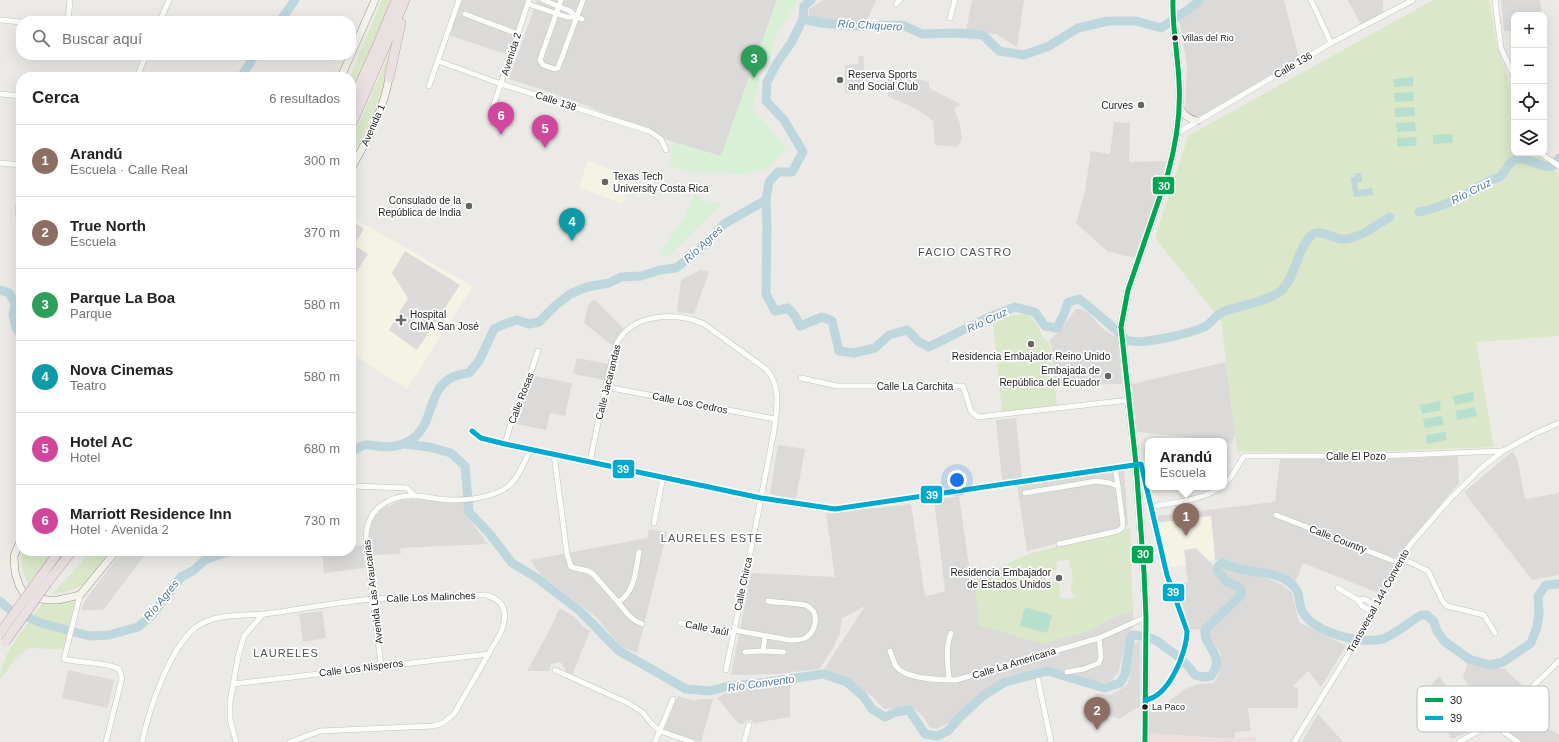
<!DOCTYPE html>
<html lang="es">
<head>
<meta charset="utf-8">
<style>
	body { margin:0; font-family:Arial,sans-serif; background:#f6f6f6; color:#222 }
	.controls { position:absolute; right:12px; top:12px; display:grid; overflow:hidden; border-radius:8px; box-shadow:0 4px 16px #0002 }
	.controls button { width:36px; height:36px; display:grid; place-items:center; padding:0; border:0; border-bottom:1px solid #e0e0e0; background:#fff; color:#222; font:20px sans-serif }
	.you { position:absolute; left:957px; top:480px; width:14px; height:14px; margin:-10px; border:3px solid #fff; border-radius:50%; background:#1a73e8; box-shadow:0 0 0 6px #1a73e833 }
	.badge { display:grid; place-items:center; width:26px; height:26px; border-radius:50%; background:#1a73e8; color:#fff; font-size:13px; font-weight:700 }
	.pin { position:absolute; translate:-50% -33px; filter:drop-shadow(0 1px 2px #0008) }
	.pin::after { content:''; position:absolute; top:21px; width:14px; height:12px; background:inherit; clip-path:polygon(0 0,100% 0,50% 100%) }
	.popup { position:absolute; left:1145px; top:438px; width:82px; height:52px; box-sizing:border-box; display:grid; place-content:center; border-radius:8px; background:#fff; filter:drop-shadow(0 1px 3px #0005); font-size:13px; white-space:nowrap; color:#767676 }
	.popup b { font-size:15px; color:#222 }
	.popup::after { content:''; position:absolute; left:50%; top:100%; margin-left:-8px; border:8px solid transparent; border-top-color:#fff }
	.list { margin:0; padding:0; list-style:none }
	h2 { display:flex; justify-content:space-between; align-items:center; height:52px; margin:0; padding:0 16px; font-size:17px }
	h2 small { font-size:13px; font-weight:400; color:#767676 }
	.list li { display:grid; grid-template-columns:26px 1fr auto; gap:12px; align-items:center; box-sizing:border-box; height:72px; padding:0 16px; border-top:1px solid #e0e0e0 }
	.list b { display:block; font-size:15px; white-space:nowrap }
	.list p { margin:0; font-size:13px; white-space:nowrap; color:#767676 }
	.list em { font-size:13px; font-style:normal; color:#767676 }
	.icon { flex:none; width:22px; height:22px; fill:none; stroke:currentColor; stroke-width:2; stroke-linecap:round; stroke-linejoin:round }
	.map { position:relative; flex:none; width:1559px; height:742px; overflow:hidden }
	.search { position:absolute; background:#fff; box-shadow:0 4px 16px #0002; left:16px; top:16px; width:340px; height:44px; display:flex; align-items:center; gap:10px; box-sizing:border-box; padding:0 14px; border-radius:16px; color:#767676; font-size:15px }
	.panel { position:absolute; background:#fff; box-shadow:0 4px 16px #0002; left:16px; top:72px; width:340px; height:484px; border-radius:16px }
	.map>svg:first-child { display:block }
	.residential { fill:#dbdad8 }
	.commercial { fill:#eddfde }
	.education { fill:#f5f3e4 }
	.grass { fill:#dae7c9; fill-rule:evenodd }
	.park { fill:#d7f0d6 }
	.pitch { fill:#b6e0cd }
	.parking { fill:#dcdbda }
	.water { fill:#bed7dc }
	.lines { fill:none; stroke-linecap:round; stroke-linejoin:round }
	.river { stroke:#bed7dc; stroke-width:9 }
	.street-casing { stroke:#c3c2c1; stroke-width:6 }
	.secondary-casing { stroke:#939481; stroke-width:8 }
	.highway-casing { stroke:#bfa1aa; stroke-width:10 }
	.street { stroke:#fcfcfb; stroke-width:5 }
	.secondary { stroke:#f3f2eb; stroke-width:7 }
	.highway { stroke:#e9e0e1; stroke-width:9 }
	.highway-bridge-casing { stroke:#bfa1aa; stroke-width:10; stroke-linecap:butt }
	.highway-bridge { stroke:#e9e0e1; stroke-width:9 }
	.bus-1-casing { stroke:#fff; stroke-width:8 }
	.bus-2-casing { stroke:#fff; stroke-width:8 }
	.bus-1 { stroke:#00a651; stroke-width:5 }
	.bus-2 { stroke:#00a9ce; stroke-width:5 }
	.bus-dot { fill:#1e1e1e; stroke:#fff; stroke-width:1.5 }
	.poi-dot { fill:#666564; stroke:#fff; stroke-width:1.5 }
	.labels { text-anchor:middle; dominant-baseline:central; stroke-width:3.5; stroke-linejoin:round; paint-order:stroke }
	.bus-label { font-size:9px; fill:#1e1e1e; stroke:#fff; text-anchor:start }
	.street-label { font-size:10px; fill:#1e1e1e; stroke:#fff }
	.poi-label { font-size:10px; fill:#1e1e1e; stroke:#fff; text-anchor:end }
	.water-label { font-size:11px; font-style:italic; fill:#507a9f; stroke:#fff }
	.neighbourhood-label { font-size:11px; letter-spacing:1px; fill:#515151; stroke:#fff }
	.key { fill:#fff; stroke:#bcbcbc; stroke-width:1 }
	.key-label { font-size:11px; fill:#1e1e1e }
	.line-badge { stroke:#fff; stroke-width:1.5 }
	.badge-label { font-size:11px; text-anchor:middle; font-weight:bold; fill:#fff }
</style>
</head>
<body>
<div class="map">
<svg width="1559" height="742" viewBox="0 0 1559 742">
	<rect width="100%" height="100%" fill="#eceae7"/>
	<g class="residential">
		<path d="M461,0H526L508,55L449,35Z"/>
		<path d="M537,0H777L721,156L673,142L570,99L509,79Z"/>
		<path d="M823,0H876L865,24L821,20L809,16V9Z"/>
		<path d="M972,0H1024L1017,47L996,34L966,31Z"/>
		<path d="M1206,0H1284L1299,58L1204,114L1192,118L1186,113L1185,107L1187,65L1179,19Z"/>
		<path d="M1348,0H1383V13L1361,25Z"/>
		<path d="M1501,0H1540L1542,15H1514V30L1504,31Z"/>
		<path d="M1114,122L1130,123L1129,162L1166,161L1154,202L1134,258L1107,251L1076,223L1085,191L1091,151L1110,154Z"/>
		<path d="M700,270L709,272L694,314L677,312L681,280Z"/>
		<path d="M594,299L624,329L619,334L613,346L584,323L588,305Z"/>
		<path d="M1076,309H1081L1088,313L1105,331L1118,338L1122,384L1055,385L1051,342L1049,341L1060,330Z"/>
		<path d="M577,358L608,364L605,380L573,374Z"/>
		<path d="M1226,362L1235,435L1232,443L1224,442V441L1137,432L1132,384Z"/>
		<path d="M534,376L572,383L565,416L550,413L546,430L513,423Z"/>
		<path d="M1016,418L1022,478L1002,480L996,420Z"/>
		<path d="M778,445L805,449L796,499L770,494Z"/>
		<path d="M1513,451L1518,462L1525,499L1559,493V575L1532,580L1464,492Z"/>
		<path d="M1458,456L1459,483L1418,531L1400,555L1396,557L1393,558L1274,511L1276,517L1395,565L1381,594L1303,563L1296,581L1273,571L1236,565L1215,559L1211,516L1157,523L1156,516L1275,502L1280,459H1384Z"/>
		<path d="M1124,470L1128,525L1027,551L1017,485Z"/>
		<path d="M959,496L971,580L975,579L979,625L1088,631L1114,617L1133,611V627L1126,638L1119,671L1111,681L1103,683L1049,668L1039,669L1005,677L980,694L950,722L936,729L929,727L925,719L915,709L907,706L884,709L873,697L846,678L823,671L865,606L842,618L840,633L832,650L819,669L777,674L731,675L751,573L835,577L826,514L911,504L925,596L936,594L945,591L934,500Z"/>
		<path d="M417,499L451,503H465L467,516L488,544L400,548L401,554L371,555L369,534L371,523L376,515L382,509L402,500Z"/>
		<path d="M649,529L667,532L637,653L621,647L596,617L541,575L530,560L647,538Z"/>
		<path d="M363,545L365,568L324,573L322,551H351V546Z"/>
		<path d="M1196,548L1214,566V573L1222,582L1238,591L1236,596L1200,629L1190,630L1176,586L1188,582L1183,550Z"/>
		<path d="M1223,566L1268,579L1283,585L1292,593L1299,622L1346,646L1321,687L1308,671L1293,686L1298,689V708H1248L1251,731L1235,732V739L1148,733V713L1171,700L1185,689L1199,684L1214,683L1219,673L1221,653L1207,634L1208,630L1242,600L1246,592L1242,585L1228,580L1223,574L1220,569Z"/>
		<path d="M560,608L575,617L582,626L590,631L572,675L567,673L563,665L560,662L551,664L549,671H527L546,637Z"/>
		<path d="M322,611L326,638L303,642L299,614Z"/>
		<path d="M1468,662L1505,669L1527,690L1494,720L1463,677Z"/>
		<path d="M1439,676L1475,729L1452,739L1421,696Z"/>
		<path d="M790,685V717L754,723L751,720L746,721L743,724H739L717,698L731,690L770,688Z"/>
		<path d="M678,696L694,701L699,699H713L701,742L664,730Z"/>
		<path d="M1511,712L1559,734V742H1514L1492,727L1499,723Z"/>
		<path d="M1318,714L1343,742H1302Z"/>
	</g>
	<path class="commercial" d="M1148,733L1221,739L1256,737V742H1148Z"/>
	<g class="education">
		<path d="M588,161L632,177L622,204L579,187Z"/>
		<path d="M351,217L473,286L407,389L351,353Z"/>
		<path d="M1211,516L1215,559L1209,561L1196,548L1184,550L1186,565L1167,568L1157,523Z"/>
	</g>
	<g class="grass">
		<path d="M382,0H392L351,98V77H350Z"/>
		<path d="M1433,0H1489L1497,45L1514,97V153H1535L1556,171L1559,175V336L1476,342L1494,447L1332,453L1237,452L1221,320L1155,238L1188,136Z"/>
		<path d="M389,54C387,90 369,126 351,158V138L361,119Z"/>
		<path d="M1028,314L1037,324L1043,338L1049,342L1057,406L1002,412L993,322L1014,315Z"/>
		<path d="M1130,528L1133,611L1114,617L1088,631L1043,644L978,625L975,579L1029,554ZM1069,560L1070,569H1072L1073,582H1071V591L1075,598L1063,599L1062,597H1060L1059,582H1048V590L1039,591V583H1046L1045,575H1048V571L1057,570L1056,561Z"/>
		<path d="M23,551H52L29,587C24,574 19,564 23,551Z"/>
		<path d="M89,551H113L83,585L65,592L52,594L82,562Z"/>
		<path d="M46,601H70L74,604V609L65,648L56,649L29,648L15,659L0,680C0,654 28,624 43,603Z"/>
	</g>
	<g class="park">
		<path d="M777,0H797L790,14L777,34L771,55L762,69L752,109L760,116L786,148L769,168L740,175L724,172L692,173L669,165L673,142L721,156Z"/>
		<path d="M695,193L703,200L722,204L667,257L660,252L683,220Z"/>
	</g>
	<g class="pitch">
		<path d="M1413,77V86L1394,87L1393,79Z"/>
		<path d="M1413,92L1414,101L1395,102L1394,93Z"/>
		<path d="M1414,107L1415,116L1395,117V108Z"/>
		<path d="M1415,122L1416,131L1397,132L1396,123Z"/>
		<path d="M1452,134L1453,143L1433,144V135Z"/>
		<path d="M1416,137L1417,145L1397,147V138Z"/>
		<path d="M1473,392L1474,401L1455,405L1453,396Z"/>
		<path d="M1440,401L1441,410L1422,414L1420,405Z"/>
		<path d="M1475,407L1477,416L1457,420L1456,411Z"/>
		<path d="M1442,416L1444,425L1425,428L1423,419Z"/>
		<path d="M1445,432L1447,440L1427,444L1426,435Z"/>
		<path d="M1025,607L1052,615L1047,633L1020,626Z"/>
	</g>
	<g class="parking">
		<path d="M858,56H864V92L845,93V65L859,64Z"/>
		<path d="M888,72L929,82V88L960,104L954,109L960,124L962,139L957,147L935,145L933,121L920,111L888,96Z"/>
		<path d="M351,220L364,229L354,245L368,254L357,271L351,267Z"/>
		<path d="M405,251L460,285L417,350L389,330L408,298L392,273Z"/>
		<path d="M122,551H148L103,610H81L86,599Z"/>
		<path d="M1140,642V706L1119,719L1098,712L1095,693L1111,695L1126,686L1130,678L1131,643Z"/>
		<path d="M68,670L114,680L108,708L62,698Z"/>
	</g>
	<path class="water" d="M1354,173H1356L1358,182L1357,173H1361L1362,182H1357L1358,190L1372,188L1373,195L1354,197L1350,177H1355Z"/>
	<g class="lines">
		<g class="river">
			<path d="M803,19L821,23L853,26L902,25L922,34L956,33L983,35L999,51L1024,55L1049,46L1078,28L1108,21H1136L1161,28L1189,9L1200,0"/>
			<path d="M280,21L295,0"/>
			<path d="M241,77L255,55"/>
			<path d="M766,200L767,228L766,294L775,311L788,308L795,316L800,326L822,317L832,321L839,351L854,353L875,348L889,335L907,330L919,342L929,347L987,318L1015,307L1035,312L1045,326L1057,328L1064,314L1068,302L1079,299C1091,308 1102,318 1114,328C1118,332 1122,337 1127,340C1140,346 1191,333 1204,327C1212,324 1215,314 1225,311C1237,307 1274,299 1282,290C1296,276 1297,248 1312,235C1321,228 1334,240 1344,239C1361,238 1376,225 1390,217"/>
			<path d="M1419,212C1446,207 1467,193 1491,180C1495,179 1500,178 1502,175C1507,169 1508,161 1517,159C1530,157 1540,169 1553,166L1559,158"/>
			<path d="M0,290L9,293L15,303L13,315L16,328L21,336"/>
			<path d="M405,444L429,447L451,453L465,466L469,512L489,533L512,563L537,578L580,611L619,651L646,666L686,689L709,691L729,686L753,684L823,674L847,682L863,696L872,709L885,717L896,712L909,710L925,734L937,736L948,731L959,718L983,696L1005,682L1048,671L1104,688L1120,683L1125,675L1130,639L1133,635L1140,636"/>
			<path d="M351,452C355,450 360,446 365,445C369,444 373,446 377,446C391,448 404,446 415,437C438,416 425,377 469,373L479,361L494,329L502,325L517,320L529,324L539,322L556,305L570,294L587,287L609,283L621,277L641,276L660,270L676,268L698,251L724,224L766,200L769,182L778,172H792L803,152L784,120L766,101L767,82L777,63L791,43L803,19L804,6L811,0"/>
			<path d="M0,601L9,609L41,623L89,636L109,635L138,627L152,615L181,577L194,570L205,560L230,551"/>
			<path d="M1149,638C1157,639 1159,643 1165,647C1178,656 1186,662 1195,675L1202,677L1211,676C1227,654 1203,648 1205,630L1239,597L1242,592L1239,587L1227,582L1217,570L1219,565L1222,563C1230,566 1237,569 1245,570C1259,573 1278,573 1289,582C1305,594 1295,602 1304,614C1317,633 1359,644 1382,639C1393,636 1411,621 1421,615H1427L1434,622L1437,631L1444,641L1469,659L1489,665L1503,662L1531,643L1537,627L1539,613L1538,596L1546,585L1559,584"/>
		</g>
		<g class="street-casing">
			<g id="street">
				<path d="M543,0L570,11L577,17"/>
				<path d="M561,0L540,60L543,65L555,69L558,68L583,0"/>
				<path d="M1311,0L1331,43"/>
				<path d="M1495,0L1501,48L1514,77"/>
				<path d="M528,4L567,17H577L582,19"/>
				<path d="M896,4L900,0"/>
				<path d="M465,14L518,34"/>
				<path d="M950,18L955,0"/>
				<path d="M0,20L21,22"/>
				<path d="M68,21L70,0"/>
				<path d="M160,21L169,0"/>
				<path d="M438,61L501,84L649,131L661,139L666,150"/>
				<path d="M137,77L146,55"/>
				<path d="M429,86L459,0"/>
				<path d="M0,94L21,96"/>
				<path d="M493,107L529,0"/>
				<path d="M1176,134L1331,43L1413,0"/>
				<path d="M1540,153L1559,166"/>
				<path d="M0,163L21,165"/>
				<path d="M18,215L21,174"/>
				<path d="M801,378L837,386H963L971,411L978,417L1129,400"/>
				<path d="M606,387L775,419"/>
				<path d="M472,431L481,438L505,444L761,498L835,509L1141,464L1167,575L1187,631C1187,652 1169,697 1145,700"/>
				<path d="M505,444L513,416L528,381L538,351"/>
				<path d="M554,454L567,554L571,567L588,571L593,574C601,583 609,592 617,601C625,610 630,620 642,624"/>
				<path d="M590,462C596,432 602,402 609,373C612,361 613,347 620,338C638,312 679,313 704,324L766,369C773,376 776,386 777,396C777,423 770,451 765,477C753,542 739,606 726,670"/>
				<path d="M1115,467L1118,486"/>
				<path d="M1224,484L1231,477L1244,456H1379L1502,451"/>
				<path d="M353,486L407,488L415,496"/>
				<path d="M1025,493L1097,481L1109,483L1118,486L1123,524L1122,528L1118,531L1059,544"/>
				<path d="M1151,507C1176,502 1200,501 1221,487"/>
				<path d="M1276,515L1399,563"/>
				<path d="M654,523L663,477"/>
				<path d="M1401,558L1428,571L1443,602L1447,606L1484,615L1495,633"/>
				<path d="M1338,588L1358,600"/>
				<path d="M80,595L64,659C79,663 107,662 119,669L122,678L106,742"/>
				<path d="M618,602C635,593 636,569 639,552"/>
				<path d="M1374,613L1362,606L1358,600L1365,599L1377,607"/>
				<path d="M680,623L733,633"/>
				<path d="M734,630L789,640C795,640 801,641 807,637C816,630 820,612 807,606C802,603 777,603 768,601"/>
				<path d="M763,651L784,652"/>
				<path d="M890,651C892,655 893,662 896,666C905,679 940,680 956,680L1099,638L1146,617"/>
				<path d="M745,652L763,651L765,636"/>
				<path d="M381,666L366,541C365,510 388,494 418,496C430,497 441,500 452,500C469,500 490,498 506,488C518,480 524,462 530,450"/>
				<path d="M555,670L628,703L642,712L652,724L660,731L692,742"/>
				<path d="M1067,672L1084,669L1099,663L1101,657L1099,638"/>
				<path d="M949,680C948,664 945,648 951,633"/>
				<path d="M1038,680L1051,742"/>
				<path d="M233,684L489,654"/>
				<path d="M1495,722L1505,733L1518,742"/>
				<path d="M142,742C149,710 169,649 195,628C214,613 243,616 265,614C301,609 338,602 374,599C411,597 449,596 486,595C507,601 508,616 500,634L454,714L443,723L433,726L320,731L290,742"/>
				<path d="M236,742L230,719V702L238,657L244,636L263,614"/>
				<path d="M655,742L673,699"/>
				<path d="M744,742L749,725"/>
				<path d="M1294,742L1377,608L1401,558L1409,546L1448,501L1480,469L1503,451L1534,434L1559,423"/>
				<path d="M1459,742L1497,721L1559,661"/>
			</g>
		</g>
		<g class="secondary-casing">
			<g id="secondary">
				<path d="M341,77L375,0"/>
				<path d="M1179,106C1183,115 1188,119 1197,121"/>
				<path d="M351,169C367,140 383,112 389,78"/>
				<path d="M21,539L14,556L15,572L19,585L23,592L34,598L48,600H58L80,595L116,551"/>
				<path d="M1145,742L1146,617L1144,572L1136,464L1121,327L1128,290L1168,173C1176,144 1181,113 1179,82C1178,55 1172,27 1173,0"/>
			</g>
		</g>
		<g class="highway-casing">
			<g id="highway">
				<path d="M389,78L401,23"/>
				<path d="M351,103L378,44L396,0"/>
				<path d="M351,126L405,0"/>
				<path d="M42,575L59,551"/>
				<path d="M47,583L72,551"/>
			</g>
		</g>
		<use href="#street" class="street"/>
		<use href="#secondary" class="secondary"/>
		<use href="#highway" class="highway"/>
		<g class="highway-bridge-casing">
			<g id="highway-bridge">
				<path d="M0,633L42,575"/>
				<path d="M5,642L47,583"/>
			</g>
		</g>
		<use href="#highway-bridge" class="highway-bridge"/>
		<g class="bus-1-casing">
			<path id="bus-1" d="M1145,742L1146,617L1144,572L1136,464L1121,327L1128,290L1168,173C1176,144 1181,113 1179,82C1178,55 1172,27 1173,0"/>
		</g>
		<g class="bus-2-casing">
			<path id="bus-2" d="M472,431L481,438L505,444L761,498L835,509L1141,464L1167,575L1187,631C1187,652 1169,697 1145,700"/>
		</g>
		<use href="#bus-1" class="bus-1"/>
		<use href="#bus-2" class="bus-2"/>
	</g>
	<g class="bus-dot">
		<circle cx="1175" cy="38" r="3.5"/>
		<circle cx="1145" cy="707" r="3.5"/>
	</g>
	<g class="poi-dot">
		<circle cx="840" cy="80" r="4"/>
		<circle cx="1141" cy="105" r="4"/>
		<circle cx="605" cy="182" r="4"/>
		<circle cx="469" cy="206" r="4"/>
		<path d="M399 314h4v4h4v4h-4v4h-4v-4h-4v-4h4z"/>
		<circle cx="1031" cy="344" r="4"/>
		<circle cx="1108" cy="376" r="4"/>
		<circle cx="1059" cy="578" r="4"/>
	</g>
	<g class="labels">
		<g class="bus-label">
			<text x="1182" y="38">Villas del Rio</text>
			<text x="1152" y="707">La Paco</text>
		</g>
		<g class="street-label">
			<text transform="translate(511 54) rotate(-72)">Avenida 2</text>
			<text transform="translate(1293 65) rotate(-30)">Calle 136</text>
			<text transform="translate(556 101) rotate(18)">Calle 138</text>
			<text transform="translate(373 125) rotate(-66)">Avenida 1</text>
			<text transform="translate(608 382) rotate(-76)">Calle Jacarandas</text>
			<text x="915" y="386">Calle La Carchita</text>
			<text transform="translate(521 398) rotate(-69)">Calle Rosas</text>
			<text transform="translate(690 403) rotate(11)">Calle Los Cedros</text>
			<text x="1356" y="456">Calle El Pozo</text>
			<text transform="translate(1338 539) rotate(21)">Calle Country</text>
			<text transform="translate(743 584) rotate(-78)">Calle Chirca</text>
			<text transform="translate(373 592) rotate(-97)">Avenida Las Araucarias</text>
			<text transform="translate(431 597) rotate(-2)">Calle Los Malinches</text>
			<text transform="translate(1378 601) rotate(-61)">Transversal 144 Convento</text>
			<text transform="translate(707 628) rotate(11)">Calle Jaúl</text>
			<text transform="translate(1014 663) rotate(-17)">Calle La Americana</text>
			<text transform="translate(361 668) rotate(-7)">Calle Los Nísperos</text>
		</g>
		<g class="poi-label">
			<text x="848" y="74" text-anchor="start">Reserva Sports<tspan x="848" dy="12">and Social Club</tspan></text>
			<text x="1133" y="105">Curves</text>
			<text x="613" y="176" text-anchor="start">Texas Tech<tspan x="613" dy="12">University Costa Rica</tspan></text>
			<text x="461" y="200">Consulado de la<tspan x="461" dy="12">República de India</tspan></text>
			<text x="410" y="314" text-anchor="start">Hospital<tspan x="410" dy="12">CIMA San José</tspan></text>
			<text x="1031" y="356" text-anchor="middle">Residencia Embajador Reino Unido</text>
			<text x="1100" y="370">Embajada de<tspan x="1100" dy="12">República del Ecuador</tspan></text>
			<text x="1051" y="572">Residencia Embajador<tspan x="1051" dy="12">de Estados Unidos</tspan></text>
		</g>
		<g class="water-label">
			<text transform="translate(870 25) rotate(3)">Río Chiquero</text>
			<text transform="translate(1471 191) rotate(-27)">Río Cruz</text>
			<text transform="translate(703 244) rotate(-43)">Río Agres</text>
			<text transform="translate(987 320) rotate(-25)">Río Cruz</text>
			<text transform="translate(161 600) rotate(-51)">Río Agres</text>
			<text transform="translate(761 683) rotate(-8)">Río Convento</text>
		</g>
		<g class="neighbourhood-label">
			<text x="965" y="252">FACIO CASTRO</text>
			<text x="712" y="538">LAURELES ESTE</text>
			<text x="286" y="653">LAURELES</text>
		</g>
	</g>
	<rect x="1417" y="686" width="132" height="46" rx="6" class="key"/>
	<rect x="1425" y="698" width="18" height="4" fill="#00a651"/>
	<rect x="1425" y="716" width="18" height="4" fill="#00a9ce"/>
	<g class="key-label">
		<text x="1450" y="704">30</text>
		<text x="1450" y="722">39</text>
	</g>
	<g class="line-badge">
		<rect x="1152" y="176" width="23" height="19" rx="4" fill="#00a651"/>
		<rect x="612" y="459" width="23" height="20" rx="4" fill="#00a9ce"/>
		<rect x="920" y="485" width="23" height="19" rx="4" fill="#00a9ce"/>
		<rect x="1131" y="545" width="23" height="19" rx="4" fill="#00a651"/>
		<rect x="1162" y="583" width="23" height="19" rx="4" fill="#00a9ce"/>
	</g>
	<g class="badge-label">
		<text x="1164" y="190">30</text>
		<text x="623" y="473">39</text>
		<text x="932" y="499">39</text>
		<text x="1143" y="558">30</text>
		<text x="1173" y="596">39</text>
	</g>
</svg>
<div class="controls">
<button>+</button>
<button>−</button>
<button><svg class="icon" aria-label="locate" viewBox="0 0 24 24"><circle cx="12" cy="12" r="6"/><path d="M12 2v4M12 18v4M2 12h4M18 12h4"/></svg></button>
<button><svg class="icon" aria-label="layers" viewBox="0 0 24 24"><path d="M12 4l9 5-9 5-9-5zM3 14l9 5 9-5"/></svg></button>
</div>
<div class="you"></div>
<div class="pin badge" style="left:1186px;top:536px;background:#8d6e63">1</div>
<div class="popup"><b>Arandú</b>Escuela</div>
<div class="pin badge" style="left:1097px;top:730px;background:#8d6e63">2</div>
<div class="pin badge" style="left:754px;top:78px;background:#2e9e5b">3</div>
<div class="pin badge" style="left:572px;top:241px;background:#0f9aa8">4</div>
<div class="pin badge" style="left:545px;top:148px;background:#d1479c">5</div>
<div class="pin badge" style="left:501px;top:135px;background:#d1479c">6</div>
<div class="search"><svg class="icon" aria-label="search" viewBox="0 0 24 24"><circle cx="10" cy="10" r="6"/><path d="M15 15l6 6"/></svg>Buscar aquí</div>
<section class="panel">
<h2>Cerca<small>6 resultados</small></h2>
<ul class="list">
<li><span class="badge" style="background:#8d6e63">1</span><div><b>Arandú</b><p>Escuela · Calle Real</p></div><em>300 m</em></li>
<li><span class="badge" style="background:#8d6e63">2</span><div><b>True North</b><p>Escuela</p></div><em>370 m</em></li>
<li><span class="badge" style="background:#2e9e5b">3</span><div><b>Parque La Boa</b><p>Parque</p></div><em>580 m</em></li>
<li><span class="badge" style="background:#0f9aa8">4</span><div><b>Nova Cinemas</b><p>Teatro</p></div><em>580 m</em></li>
<li><span class="badge" style="background:#d1479c">5</span><div><b>Hotel AC</b><p>Hotel</p></div><em>680 m</em></li>
<li><span class="badge" style="background:#d1479c">6</span><div><b>Marriott Residence Inn</b><p>Hotel · Avenida 2</p></div><em>730 m</em></li>
</ul>
</section>
</div>
</body>
</html>
